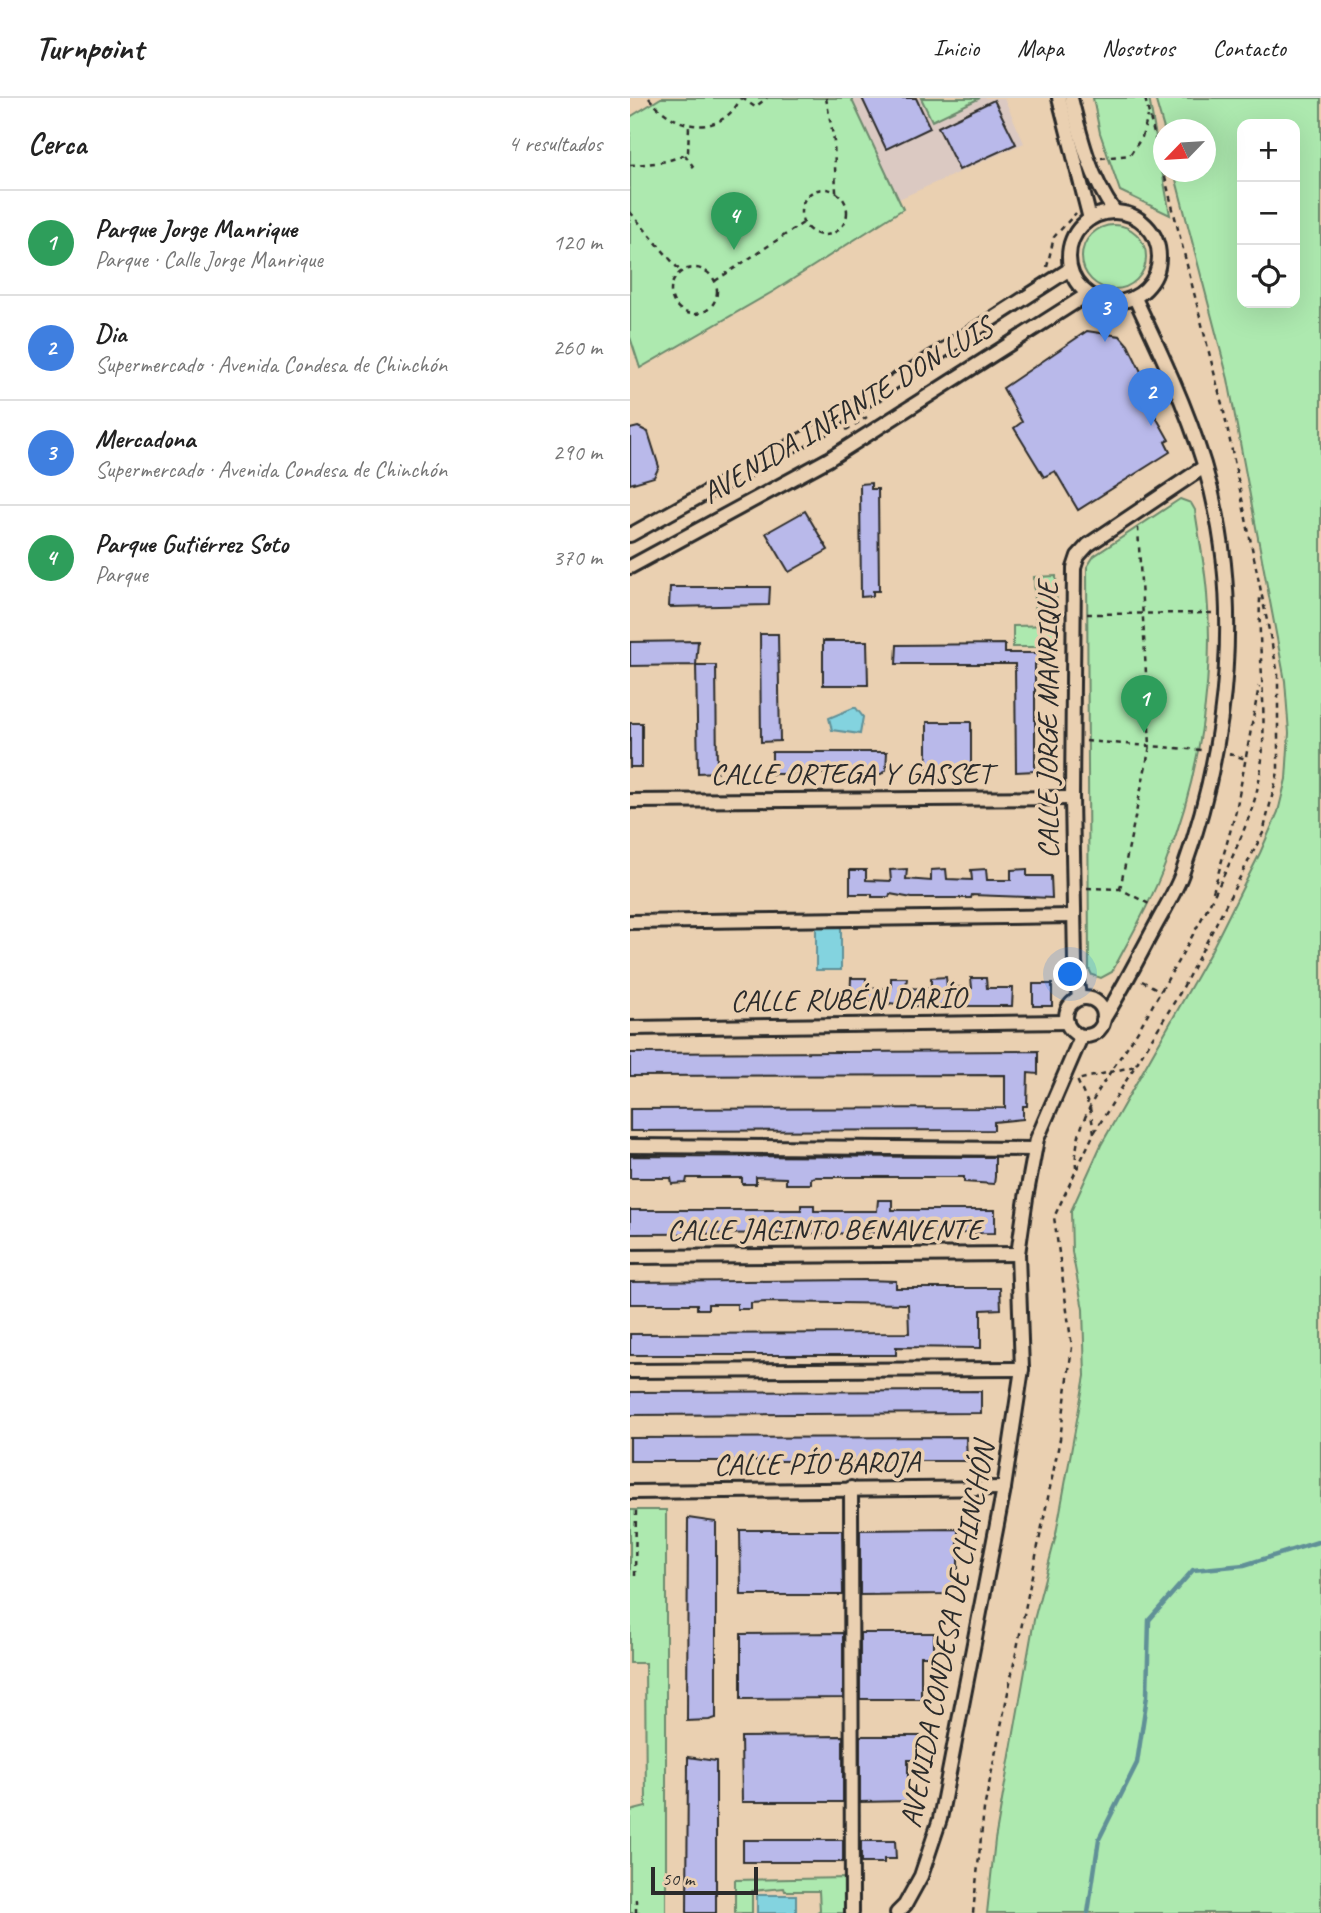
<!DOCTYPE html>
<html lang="es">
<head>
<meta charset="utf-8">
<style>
	body { margin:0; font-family:Caveat,sans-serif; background:#f6f6f6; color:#222 }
	.controls { position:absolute; right:21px; top:21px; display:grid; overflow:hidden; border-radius:14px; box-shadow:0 7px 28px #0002 }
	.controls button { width:63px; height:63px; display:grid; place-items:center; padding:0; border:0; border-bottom:2px solid #e0e0e0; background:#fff; color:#222; font:35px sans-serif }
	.compass { position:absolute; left:523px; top:21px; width:63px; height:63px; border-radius:50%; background:#fff; box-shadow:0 7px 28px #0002; rotate:245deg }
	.scale { position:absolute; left:21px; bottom:18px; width:107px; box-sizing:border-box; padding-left:7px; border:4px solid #2b2b2b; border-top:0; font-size:19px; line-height:24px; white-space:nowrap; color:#2b2b2b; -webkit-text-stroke:5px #ead0b1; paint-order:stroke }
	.you { position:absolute; left:441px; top:877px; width:24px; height:24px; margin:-18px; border:5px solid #fff; border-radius:50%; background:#1a73e8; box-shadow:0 0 0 10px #1a73e833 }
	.badge { display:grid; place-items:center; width:46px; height:46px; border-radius:50%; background:#0f766e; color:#fff; font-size:23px; font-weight:700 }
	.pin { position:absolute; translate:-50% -58px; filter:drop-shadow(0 2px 4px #0008) }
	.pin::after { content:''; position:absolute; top:37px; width:24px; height:21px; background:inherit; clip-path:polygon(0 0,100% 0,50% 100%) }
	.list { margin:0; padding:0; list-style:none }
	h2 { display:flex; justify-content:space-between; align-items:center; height:91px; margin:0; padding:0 28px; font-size:30px }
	h2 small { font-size:23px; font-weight:400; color:#767676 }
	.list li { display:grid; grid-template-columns:46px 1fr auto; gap:21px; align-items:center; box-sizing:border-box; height:105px; padding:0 28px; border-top:2px solid #e0e0e0 }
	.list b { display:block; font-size:26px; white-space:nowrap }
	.list p { margin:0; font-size:23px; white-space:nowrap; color:#767676 }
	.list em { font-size:23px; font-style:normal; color:#767676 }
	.icon { flex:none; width:38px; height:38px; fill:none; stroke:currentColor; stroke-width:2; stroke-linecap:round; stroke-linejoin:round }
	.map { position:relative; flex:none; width:691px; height:1815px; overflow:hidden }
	header { display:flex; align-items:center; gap:42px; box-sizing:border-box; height:98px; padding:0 35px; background:#fff; border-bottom:2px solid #e0e0e0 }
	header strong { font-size:33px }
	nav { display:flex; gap:38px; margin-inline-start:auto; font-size:24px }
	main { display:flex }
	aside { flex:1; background:#fff }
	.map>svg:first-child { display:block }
	.built { fill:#dbc9c2 }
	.green { fill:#ade9af; stroke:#6c8a6d; stroke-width:2; fill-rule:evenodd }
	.water { fill:#83d3df; stroke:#609097; stroke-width:2 }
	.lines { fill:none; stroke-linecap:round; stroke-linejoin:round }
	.stream { stroke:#609097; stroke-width:4.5 }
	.building { fill:#b9b9ea; stroke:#2b2b2b; stroke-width:2 }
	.street-casing { stroke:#2b2b2b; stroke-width:18 }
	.path { stroke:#2b2b2b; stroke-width:2.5; stroke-dasharray:5 5; stroke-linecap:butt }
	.street { stroke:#ead0b1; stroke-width:12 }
	.labels { text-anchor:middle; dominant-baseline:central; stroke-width:7; stroke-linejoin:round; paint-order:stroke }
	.street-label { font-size:30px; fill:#2b2b2b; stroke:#ead0b1 }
</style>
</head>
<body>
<header>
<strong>Turnpoint</strong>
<nav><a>Inicio</a><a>Mapa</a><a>Nosotros</a><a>Contacto</a></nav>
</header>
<main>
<aside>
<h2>Cerca<small>4 resultados</small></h2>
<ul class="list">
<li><span class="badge" style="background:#2e9e5b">1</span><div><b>Parque Jorge Manrique</b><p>Parque · Calle Jorge Manrique</p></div><em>120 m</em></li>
<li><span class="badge" style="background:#3f7fe0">2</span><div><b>Dia</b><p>Supermercado · Avenida Condesa de Chinchón</p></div><em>260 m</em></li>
<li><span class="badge" style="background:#3f7fe0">3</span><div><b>Mercadona</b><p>Supermercado · Avenida Condesa de Chinchón</p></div><em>290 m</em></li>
<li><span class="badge" style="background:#2e9e5b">4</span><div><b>Parque Gutiérrez Soto</b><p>Parque</p></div><em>370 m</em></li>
</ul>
</aside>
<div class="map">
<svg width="691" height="1815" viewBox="0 0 691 1815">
	<rect width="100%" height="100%" fill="#ead0b1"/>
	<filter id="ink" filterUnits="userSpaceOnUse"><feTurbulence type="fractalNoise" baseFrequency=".0143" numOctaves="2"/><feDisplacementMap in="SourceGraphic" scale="14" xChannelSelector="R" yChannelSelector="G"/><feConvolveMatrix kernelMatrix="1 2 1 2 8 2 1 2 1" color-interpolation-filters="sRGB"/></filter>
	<g filter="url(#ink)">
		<path class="built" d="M221,0H374L394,45L269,101Z"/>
		<g class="green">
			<path d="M31,0H221L273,111L144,193L10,270L0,239V19Z"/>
			<path d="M291,0H350L302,23Z"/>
			<path d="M463,0H519L540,117L490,93L470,35Z"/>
			<path d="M525,0H691V1815H357L365,1742L404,1522L425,1441L455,1278L453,1211L442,1154L441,1113L471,1047L580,855L630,755L648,714L656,681L659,635L655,583L598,281L544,74H576V32L534,31ZM612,26H665V205H612Z"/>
			<circle cx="484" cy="159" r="32"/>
			<path d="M550,401L561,405L565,412C569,440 575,468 577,496C585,585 568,682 536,764C522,802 501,838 482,874L471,880L462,877L459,871L457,469L464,458Z"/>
			<path d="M426,478L427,523H406L404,479Z"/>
			<path d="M427,527V549H383V528Z"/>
			<path d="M0,1412H36V1815H0V1713L16,1709L15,1565H0Z"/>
			<path d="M215,1780L214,1815H186L190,1812L189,1793H155L154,1790L122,1793V1815H105V1782Z"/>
		</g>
		<g class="water">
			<path d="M223,610H226L233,619L230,636L202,632L199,620Z"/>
			<rect x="186" y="824" width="25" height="48"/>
			<rect x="127" y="1797" width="39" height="18"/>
		</g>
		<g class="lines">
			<path class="stream" d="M458,1815L469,1741L507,1665L517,1598L519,1522L563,1472L614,1467L691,1443"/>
		</g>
		<g class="building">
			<path d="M232,0H286L300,30L256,51Z"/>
			<path d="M364,2L386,46L329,72L308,29Z"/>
			<path d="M457,233L490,238L498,247L522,296L525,310L522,312L539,342L535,344L540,354L448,412L425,373L414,379L384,330L392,324L373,290Z"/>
			<path d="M8,329L18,334L29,369L24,379L0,386V331Z"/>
			<path d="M241,385V391H248L249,493H243V498L231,499L230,386Z"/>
			<path d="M175,413L198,452L159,474L136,435Z"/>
			<path d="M40,489H140L139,507L39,509Z"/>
			<path d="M130,536H148L150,643L131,644Z"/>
			<path d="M68,543L66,567H86L87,674L68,675L66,567L0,568V544Z"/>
			<path d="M193,543H237L238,587H193Z"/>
			<path d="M375,546V555H408V566H405V673L386,674L385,566H266L267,547Z"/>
			<path d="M297,624H341V668L297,669Z"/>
			<rect x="0" y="625" width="12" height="44"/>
			<path d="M142,654H257L256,672L251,676H142Z"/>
			<path d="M277,771L276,781L301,783V772L316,771L317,781L342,782L341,772L356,771L357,782H381V772L397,771V778H421L422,800L342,797L341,800H282L260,796L259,799H242V796H220V772H236V782L261,783L260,772Z"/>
			<path d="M316,879L317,889L342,890L341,880H356L357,890H383L382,908H282L260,905L259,907L242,908V904L220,905L221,880H236V890L261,891V880H277L276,890L301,891V880Z"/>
			<rect x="403" y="886" width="19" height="22"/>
			<path d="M408,953V976L398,975L397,1008H393V1021L364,1024V1032L0,1033V1011L375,1010V977L0,978V955Z"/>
			<path d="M0,1058L365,1059V1079L364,1086L334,1084V1079H186L181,1080V1086H156V1080L126,1079V1086H112V1080H57L56,1085L42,1086L41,1080H0Z"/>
			<path d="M248,1102H262V1112H365V1135L0,1136V1112H171V1107H184V1113H247Z"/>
			<path d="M234,1182L266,1183V1190H370L371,1211L351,1212V1250L266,1249V1257H0V1236L279,1235L278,1206L137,1204L121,1205V1211H107V1206H78V1211H67V1206H0V1184Z"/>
			<path d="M351,1293V1315L0,1317V1294Z"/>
			<path d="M336,1339L337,1363H0V1340Z"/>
			<path d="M58,1420L86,1424V1620L79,1622L57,1623Z"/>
			<path d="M328,1431V1489H317V1496L230,1497V1432Z"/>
			<path d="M110,1432H212L213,1497H111Z"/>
			<path d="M213,1535V1600L111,1601V1536Z"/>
			<path d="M230,1535H304V1558H291V1601H230Z"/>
			<path d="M213,1638V1704H112L111,1639Z"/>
			<path d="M230,1638H290V1662H278V1703L230,1704Z"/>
			<path d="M58,1659L86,1663V1815H57Z"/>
			<rect x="113" y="1742" width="100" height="22"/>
			<path d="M231,1743H265L266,1761H254V1765H231Z"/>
		</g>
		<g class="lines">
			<g class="street-casing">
				<g id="street">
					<path d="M429,0L460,121"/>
					<path d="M441,0C451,41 460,79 485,114"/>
					<circle cx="484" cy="159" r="45"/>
					<path d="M0,437L186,334L440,171"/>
					<path d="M0,469L199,361L458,196"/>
					<path d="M0,703L442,700"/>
					<path d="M0,824L444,818"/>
					<circle cx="455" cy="919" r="19"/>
					<path d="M449,900L445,864L442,700L444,470L448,458L458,447L574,369"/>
					<path d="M473,922C493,891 509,858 527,825C536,808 547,791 553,773C599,645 614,498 574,366C556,308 531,255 505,200"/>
					<path d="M0,930L437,924"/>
					<path d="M0,1048L405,1051"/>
					<path d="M0,1159L388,1156"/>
					<path d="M0,1273L392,1271"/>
					<path d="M221,1390L222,1815"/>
					<path d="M0,1394L374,1390"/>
					<path d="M267,1815L275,1807L291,1778L310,1721L374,1390L392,1271L388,1156L396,1100L407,1041L451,939"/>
				</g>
			</g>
			<g class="path">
				<path d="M19,0C44,32 90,41 111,0"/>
				<path d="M112,0L125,9L137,0"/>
				<path d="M196,0L204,43L206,94"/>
				<path d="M55,57L65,71"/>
				<path d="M471,60L500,57L512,39L518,18"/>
				<path d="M0,67C19,66 41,65 58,54L59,28"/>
				<circle cx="194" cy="114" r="23"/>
				<path d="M0,114L51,174"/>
				<path d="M417,169L424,139L446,115"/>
				<circle cx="64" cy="193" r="23"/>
				<path d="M85,183L173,125"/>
				<path d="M216,332L237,319"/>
				<path d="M457,516L584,515"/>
				<path d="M456,643L571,652"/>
				<path d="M599,656L616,661"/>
				<path d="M457,790L490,791L523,808"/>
				<path d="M490,791L520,648L508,430"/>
				<path d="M583,794L606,713L629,588"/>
				<path d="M512,883L531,893"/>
				<path d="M464,1035L460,1010L447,982L505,968"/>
				<path d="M446,1070C442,1015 487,969 513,924C552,856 593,789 620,716C645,648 627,571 630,500"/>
				<path d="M5,1478L6,1412"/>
				<path d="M6,1815V1801"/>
				<path d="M343,1815L354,1711L430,1341L442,1249L424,1119L464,1035L551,893L633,735L648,674V576L594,314L515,0"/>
			</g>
			<use href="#street" class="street"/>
		</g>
	</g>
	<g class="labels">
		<g class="street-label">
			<text transform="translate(217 312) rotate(-31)">AVENIDA INFANTE DON LUIS</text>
			<text transform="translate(417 622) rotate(-90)">CALLE JORGE MANRIQUE</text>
			<text x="221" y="675">CALLE ORTEGA Y GASSET</text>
			<text transform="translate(218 901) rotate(-1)">CALLE RUBÉN DARÍO</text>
			<text x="194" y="1131">CALLE JACINTO BENAVENTE</text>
			<text transform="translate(187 1365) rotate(-1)">CALLE PÍO BAROJA</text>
			<text transform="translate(317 1537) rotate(-79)">AVENIDA CONDESA DE CHINCHÓN</text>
		</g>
	</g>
</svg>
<div class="controls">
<button>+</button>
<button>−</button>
<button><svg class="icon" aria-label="locate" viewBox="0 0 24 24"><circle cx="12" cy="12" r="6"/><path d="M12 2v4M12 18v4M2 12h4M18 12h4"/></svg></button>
</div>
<svg class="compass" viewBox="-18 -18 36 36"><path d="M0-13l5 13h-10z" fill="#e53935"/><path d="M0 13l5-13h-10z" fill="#767676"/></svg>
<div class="scale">50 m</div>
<div class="you"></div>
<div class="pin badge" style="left:514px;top:635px;background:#2e9e5b">1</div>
<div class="pin badge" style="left:521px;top:328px;background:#3f7fe0">2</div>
<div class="pin badge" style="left:475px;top:244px;background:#3f7fe0">3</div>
<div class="pin badge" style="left:104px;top:152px;background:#2e9e5b">4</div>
</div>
</main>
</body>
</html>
